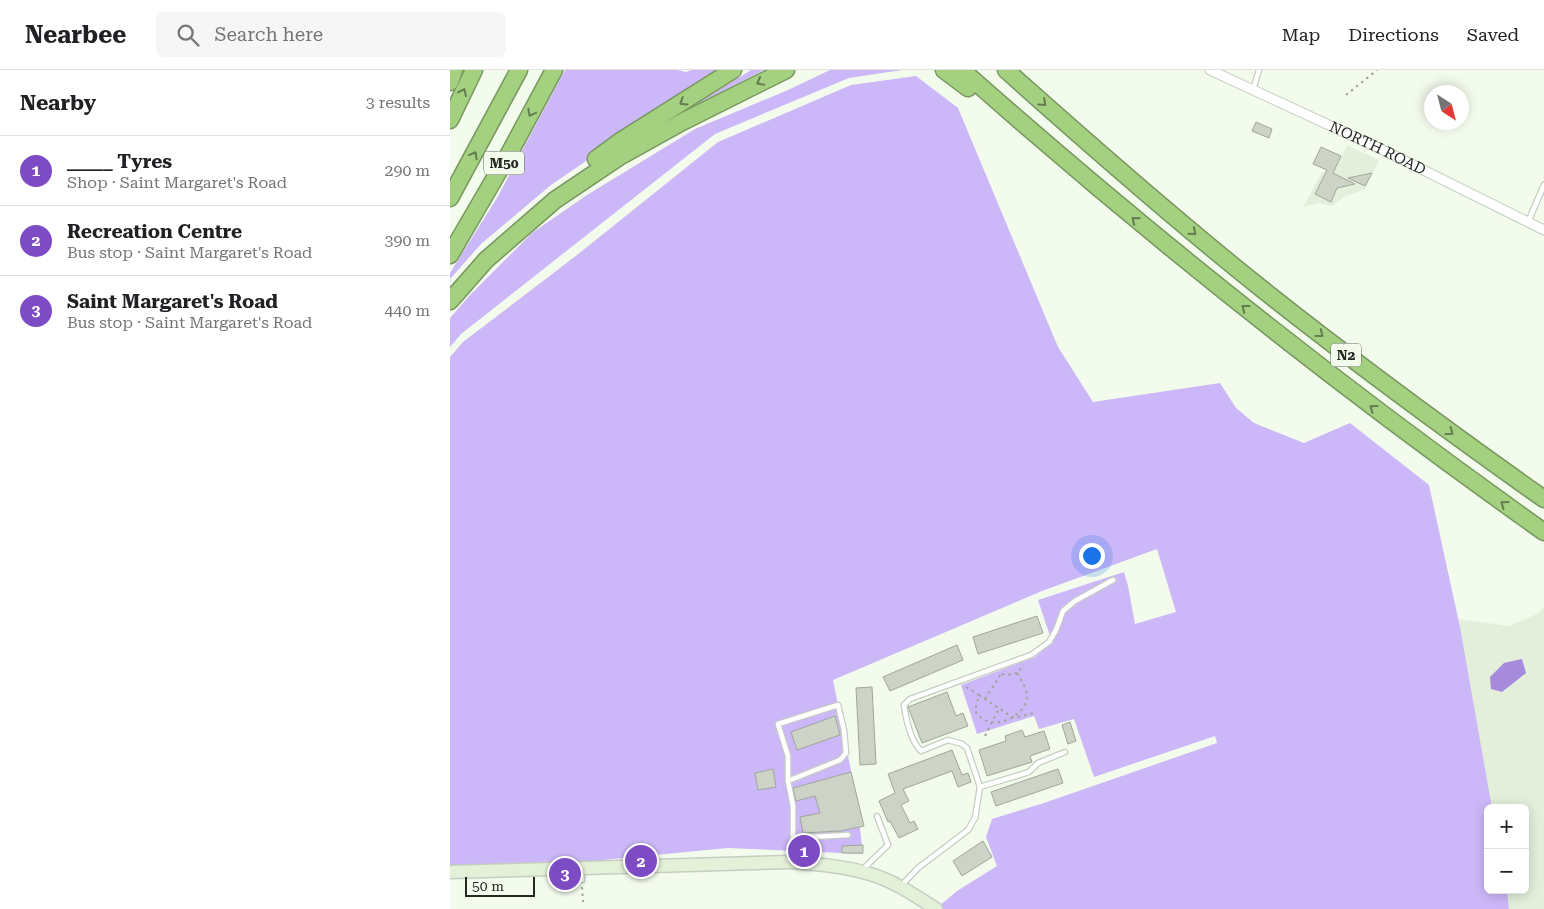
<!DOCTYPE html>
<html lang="en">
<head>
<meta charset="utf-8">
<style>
	body { margin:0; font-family:"Roboto Serif",serif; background:#f6f6f6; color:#202124 }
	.controls { position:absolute; right:15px; bottom:15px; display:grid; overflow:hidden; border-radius:8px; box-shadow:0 2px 12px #0003 }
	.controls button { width:45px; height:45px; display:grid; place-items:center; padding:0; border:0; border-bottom:1px solid #e0e0e0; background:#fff; color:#202124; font:25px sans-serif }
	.compass { position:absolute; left:974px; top:15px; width:45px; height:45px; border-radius:50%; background:#fff; box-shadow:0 2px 12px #0003; rotate:144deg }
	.scale { position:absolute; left:15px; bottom:12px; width:70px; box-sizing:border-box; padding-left:5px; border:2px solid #262824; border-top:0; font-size:14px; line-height:18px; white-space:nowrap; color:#262824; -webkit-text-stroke:4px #f3fbed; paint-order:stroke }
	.you { position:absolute; left:641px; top:485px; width:18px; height:18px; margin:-12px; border:4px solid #fff; border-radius:50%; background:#1a73e8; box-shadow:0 0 0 8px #1a73e833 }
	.badge { display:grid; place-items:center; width:32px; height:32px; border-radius:50%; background:#7d4cc4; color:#fff; font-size:16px; font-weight:700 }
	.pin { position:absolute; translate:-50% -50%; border:2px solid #fff; box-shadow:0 1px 5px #0006 }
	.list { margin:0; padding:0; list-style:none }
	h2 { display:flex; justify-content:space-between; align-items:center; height:65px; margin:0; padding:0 20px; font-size:21px }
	h2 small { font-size:16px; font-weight:400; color:#757577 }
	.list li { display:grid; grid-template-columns:32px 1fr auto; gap:15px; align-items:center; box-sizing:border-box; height:70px; padding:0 20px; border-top:1px solid #e0e0e0 }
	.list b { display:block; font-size:19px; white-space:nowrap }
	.list p { margin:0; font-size:16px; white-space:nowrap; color:#757577 }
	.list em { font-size:16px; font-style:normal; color:#757577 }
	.icon { flex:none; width:28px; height:28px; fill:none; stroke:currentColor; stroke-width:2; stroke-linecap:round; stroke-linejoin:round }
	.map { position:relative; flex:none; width:1094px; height:839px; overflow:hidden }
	header { display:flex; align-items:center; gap:30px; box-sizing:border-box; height:70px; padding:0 25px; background:#fff; border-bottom:1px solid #e0e0e0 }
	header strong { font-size:24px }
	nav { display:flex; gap:28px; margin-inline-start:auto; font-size:18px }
	.search { width:350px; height:45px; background:#f6f6f6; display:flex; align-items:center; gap:12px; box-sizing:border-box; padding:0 18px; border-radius:8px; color:#757577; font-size:19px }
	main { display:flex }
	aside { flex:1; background:#fff }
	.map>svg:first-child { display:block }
	.built { fill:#e3efdb }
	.green { fill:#ccb7f8 }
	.water { fill:#a68adb }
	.building { fill:#cdd4c7; stroke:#9fa79a }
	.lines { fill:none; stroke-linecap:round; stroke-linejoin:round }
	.lane-casing { stroke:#c6cec1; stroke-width:7 }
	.street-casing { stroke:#c6cec1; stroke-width:11 }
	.secondary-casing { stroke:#c6cec1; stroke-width:15 }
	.highway-casing { stroke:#78965f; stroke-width:19 }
	.path { stroke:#9fa59b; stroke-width:2; stroke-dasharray:2.5 4; stroke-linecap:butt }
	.lane { stroke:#fff; stroke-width:4.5 }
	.street { stroke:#fff; stroke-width:9 }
	.secondary { stroke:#e4f1d9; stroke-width:12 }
	.highway { stroke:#a4d17f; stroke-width:16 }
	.oneway { stroke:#657c52 }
	.labels { text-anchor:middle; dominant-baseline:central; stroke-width:4; stroke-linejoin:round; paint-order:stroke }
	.shield { fill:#f3fbed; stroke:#646760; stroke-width:1 }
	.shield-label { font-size:14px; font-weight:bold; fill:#262824 }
	.street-label { font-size:15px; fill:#262824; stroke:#f3fbed }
</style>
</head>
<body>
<header>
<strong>Nearbee</strong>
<div class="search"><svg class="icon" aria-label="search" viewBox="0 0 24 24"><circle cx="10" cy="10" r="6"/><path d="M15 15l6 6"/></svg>Search here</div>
<nav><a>Map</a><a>Directions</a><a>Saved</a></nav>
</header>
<main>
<aside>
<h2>Nearby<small>3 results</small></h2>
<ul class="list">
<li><span class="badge">1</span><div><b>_____ Tyres</b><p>Shop · Saint Margaret's Road</p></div><em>290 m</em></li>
<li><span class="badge">2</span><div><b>Recreation Centre</b><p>Bus stop · Saint Margaret's Road</p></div><em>390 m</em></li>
<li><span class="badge">3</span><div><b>Saint Margaret's Road</b><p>Bus stop · Saint Margaret's Road</p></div><em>440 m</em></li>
</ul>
</aside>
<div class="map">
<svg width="1094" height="839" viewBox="0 0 1094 839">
	<rect width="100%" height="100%" fill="#f3fbed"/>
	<g class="built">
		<path d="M897,75L929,90L915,119L896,126L882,136L869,133L853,137L872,102L883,104Z"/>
		<path d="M1094,537V839H1054L1052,820H1075V738H1041L1008,549L1059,556L1087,544L1091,541Z"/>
	</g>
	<g class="green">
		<path d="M115,0H227L236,2L241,0H275L204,39L161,74L101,115L31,174L0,209V203L47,128Z"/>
		<path d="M301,0H314L239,39Z"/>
		<path d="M380,0H452L399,8L265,64L11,264L0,277V248L20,225L82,163L137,125L245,59L338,20Z"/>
		<path d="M466,6L508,38L608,277L643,332L770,313L786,338L804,353L854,373L900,353L979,415L1010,557L1042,738H1038V820H1057L1059,839H490L488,837L507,821L547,796L536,767L542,749L594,733L767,673L765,666L644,707L624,649L589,659L584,646L527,664L511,615L585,587L602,572L588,530L674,502L678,516L685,554L726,542L707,479L592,521L383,610L406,726L413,784L278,778L70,798L0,799V287L13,272L127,185L268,72L401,15Z"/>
	</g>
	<path class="water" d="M1072,589L1076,603L1052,622L1041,619L1040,607L1054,593Z"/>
	<g class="building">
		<path d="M806,52L822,59L819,68L802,61Z"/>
		<path d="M871,77L891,86L883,103L905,114L887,118L881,132L865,124L877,100L863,94Z"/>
		<path d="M922,103L915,116L898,108Z"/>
		<path d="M587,546L593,563L528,584L523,567Z"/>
		<path d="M507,575L513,590L440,621L433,607Z"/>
		<path d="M422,617L426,694L410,695L406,618Z"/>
		<path d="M497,622L506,646L513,643L518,656L472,673L458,637Z"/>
		<path d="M385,646L390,665L347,680L341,662Z"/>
		<path d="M620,652L626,671L618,674L612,655Z"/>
		<path d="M572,660L575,667L594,661L600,679L580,686L582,692L537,706L529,680L556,671L555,666Z"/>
		<path d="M502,680L512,705L518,703L521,712L508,717L502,701L453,719L459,731L451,735L460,753L464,751L468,759L449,768L440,751L438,752L429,731L445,723L438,704Z"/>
		<path d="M323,699L326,717L308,720L305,703Z"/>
		<path d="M608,699L613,713L546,736L541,722Z"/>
		<path d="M401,702L414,756L390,761L353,763L350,747L370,743L365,726L346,731L343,718Z"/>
		<path d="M533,771L542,787L512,806L503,791Z"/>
		<path d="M413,775V783H392V776Z"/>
	</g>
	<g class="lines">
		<g class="lane-casing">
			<g id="lane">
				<path d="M803,20L809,0"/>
				<path d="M1078,152L1094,115"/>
				<path d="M338,711L390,690L396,683L394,660L388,635L328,654L338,686V711L343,736V768L339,790"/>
				<path d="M530,717L579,702L588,693L615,682"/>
				<path d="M343,768L398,765"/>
				<path d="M131,799L132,810"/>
				<path d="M413,799L438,775L427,746"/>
				<path d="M451,816L468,798L518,760L525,748L530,717L517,678L512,674L498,670L471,681C460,670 456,649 454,635L460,629L581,585L599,572L606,560L613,541L625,531L663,510"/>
			</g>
		</g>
		<g class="street-casing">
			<g id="street">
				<path id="s1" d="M760,0L935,81L1094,160"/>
			</g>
		</g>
		<g class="secondary-casing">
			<path id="secondary" d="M0,802L339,792C366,794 394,796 420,804C444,811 466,826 486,839"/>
		</g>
		<g class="highway-casing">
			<g id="highway">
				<path d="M494,0L518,18"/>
				<path d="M512,0C698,165 891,318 1094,462"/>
				<path d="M556,0C640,75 724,149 812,219C904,292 998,361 1094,429"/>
				<path d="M0,12L4,0"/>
				<path d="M0,50L24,0"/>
				<path d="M146,89L172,70L283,0"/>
				<path d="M0,128L69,0"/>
				<path d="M0,185L60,82L104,0"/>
				<path d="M0,231L36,190L105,130L169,87L232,52L336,0"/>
			</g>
		</g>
		<g class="path">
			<path d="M896,25L927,0"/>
			<path d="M552,604L557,605L567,603"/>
			<path d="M516,617L529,625L525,641C541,666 578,645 577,625C576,617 571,610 567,603L574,595"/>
			<path d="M529,625L562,647H568L585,643"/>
			<path d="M535,629L551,604"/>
			<path d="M535,666L549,638"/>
			<path d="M132,817L133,832"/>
		</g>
		<use href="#lane" class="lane"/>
		<use href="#street" class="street"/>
		<use href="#secondary" class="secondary"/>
		<use href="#highway" class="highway"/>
	</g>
	<defs><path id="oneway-chevron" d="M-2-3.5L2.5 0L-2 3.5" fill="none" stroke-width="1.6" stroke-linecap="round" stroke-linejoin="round" transform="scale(1.25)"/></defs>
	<g class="oneway">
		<use href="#oneway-chevron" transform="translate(310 12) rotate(152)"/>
		<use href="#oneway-chevron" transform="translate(13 22) rotate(-65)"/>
		<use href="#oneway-chevron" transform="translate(233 32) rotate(148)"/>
		<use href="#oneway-chevron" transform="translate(593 33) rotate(42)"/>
		<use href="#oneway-chevron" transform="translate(81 43) rotate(118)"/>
		<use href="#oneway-chevron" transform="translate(24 85) rotate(-61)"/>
		<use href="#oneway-chevron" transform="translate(685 150) rotate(-141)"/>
		<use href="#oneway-chevron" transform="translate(743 162) rotate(39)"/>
		<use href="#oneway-chevron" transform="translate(795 238) rotate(-142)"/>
		<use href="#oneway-chevron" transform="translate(870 264) rotate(38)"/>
		<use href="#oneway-chevron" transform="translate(923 338) rotate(-144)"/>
		<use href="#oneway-chevron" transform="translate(1000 362) rotate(36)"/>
		<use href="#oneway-chevron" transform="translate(1054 434) rotate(-144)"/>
	</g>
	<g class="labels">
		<g class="shield">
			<rect x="34" y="81.5" width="40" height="23" rx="4"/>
			<rect x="881" y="273.5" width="30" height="23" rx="4"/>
		</g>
		<g class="shield-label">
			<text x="54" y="93">M50</text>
			<text x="896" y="285">N2</text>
		</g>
		<g class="street-label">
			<text stroke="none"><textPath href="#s1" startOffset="185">NORTH ROAD</textPath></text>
		</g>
	</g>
</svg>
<div class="controls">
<button>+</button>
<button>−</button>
</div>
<svg class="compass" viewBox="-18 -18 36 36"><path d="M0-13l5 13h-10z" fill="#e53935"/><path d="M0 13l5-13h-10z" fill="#757577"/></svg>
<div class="scale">50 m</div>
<div class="you"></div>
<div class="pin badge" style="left:354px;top:781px">1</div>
<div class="pin badge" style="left:191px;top:791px">2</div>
<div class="pin badge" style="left:115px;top:804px">3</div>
</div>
</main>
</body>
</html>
